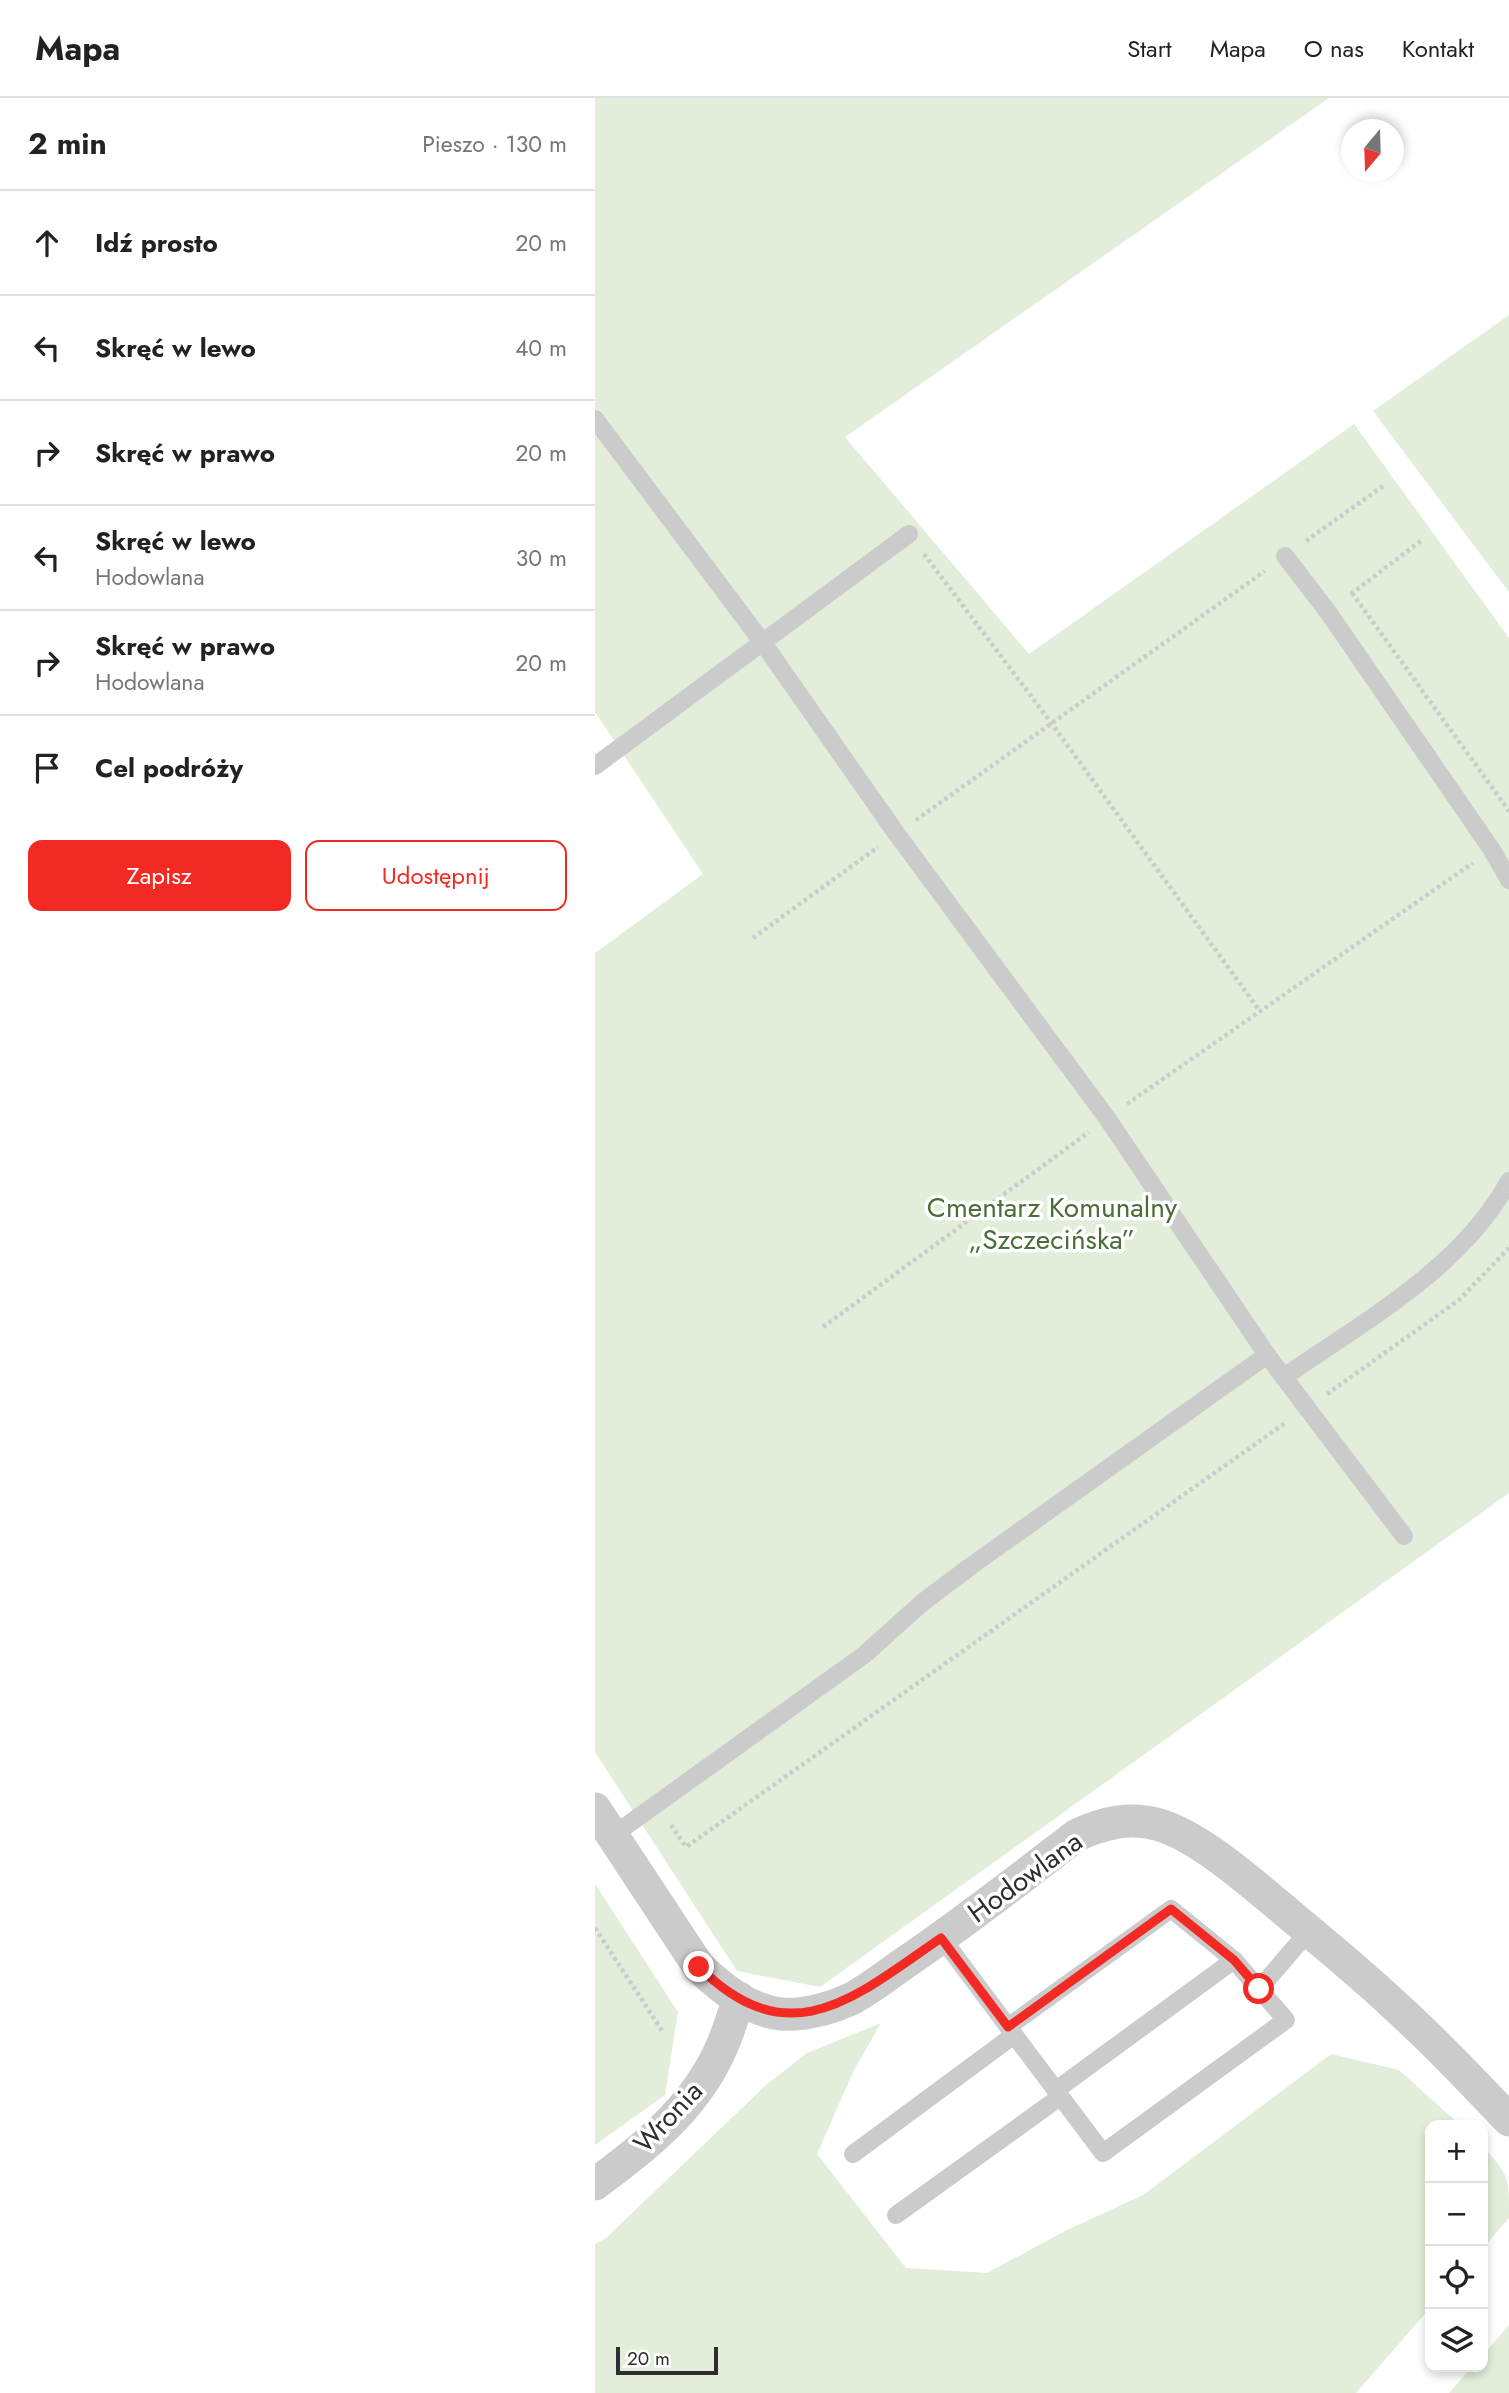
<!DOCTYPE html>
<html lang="pl">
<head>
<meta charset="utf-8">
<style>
	body { margin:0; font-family:Jost,sans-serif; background:#f6f6f6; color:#222 }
	.controls { position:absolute; right:21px; bottom:21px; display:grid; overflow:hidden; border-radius:14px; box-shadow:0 4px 10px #0003 }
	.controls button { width:63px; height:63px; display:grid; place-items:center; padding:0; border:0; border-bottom:2px solid #e0e0e0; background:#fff; color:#222; font:35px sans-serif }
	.compass { position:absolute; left:746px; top:21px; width:63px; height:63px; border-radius:50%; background:#fff; box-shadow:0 4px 10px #0003; rotate:199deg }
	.scale { position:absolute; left:21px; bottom:18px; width:102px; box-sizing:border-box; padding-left:7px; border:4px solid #2e2e2e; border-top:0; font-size:19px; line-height:24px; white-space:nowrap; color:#2e2e2e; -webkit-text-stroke:5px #fff; paint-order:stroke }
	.stop { position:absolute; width:21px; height:21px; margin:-16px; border:5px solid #f32a23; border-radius:50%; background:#fff }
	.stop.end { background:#f32a23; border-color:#fff; box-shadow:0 2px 7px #0008 }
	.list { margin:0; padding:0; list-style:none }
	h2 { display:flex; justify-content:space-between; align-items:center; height:91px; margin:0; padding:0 28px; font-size:30px }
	h2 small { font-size:23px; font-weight:400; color:#767676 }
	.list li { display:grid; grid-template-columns:46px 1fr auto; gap:21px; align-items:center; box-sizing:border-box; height:105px; padding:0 28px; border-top:2px solid #e0e0e0 }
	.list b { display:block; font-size:26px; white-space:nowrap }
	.list p { margin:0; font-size:23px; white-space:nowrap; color:#767676 }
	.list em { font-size:23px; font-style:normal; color:#767676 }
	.actions { display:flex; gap:14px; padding:21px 28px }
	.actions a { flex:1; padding:16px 0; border:2px solid #f32a23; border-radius:14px; text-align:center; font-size:24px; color:#f32a23 }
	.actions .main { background:#f32a23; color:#fff }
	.icon { flex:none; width:38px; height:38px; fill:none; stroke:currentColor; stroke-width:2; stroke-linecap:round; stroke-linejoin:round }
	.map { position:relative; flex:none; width:914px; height:2295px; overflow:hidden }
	header { display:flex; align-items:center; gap:42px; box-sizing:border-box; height:98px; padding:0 35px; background:#fff; border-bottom:2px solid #e0e0e0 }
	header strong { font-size:33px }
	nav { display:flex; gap:38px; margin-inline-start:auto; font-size:24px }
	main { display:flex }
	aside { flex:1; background:#fff }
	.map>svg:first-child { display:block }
	.green { fill:#e2edda }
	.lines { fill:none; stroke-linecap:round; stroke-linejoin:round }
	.path { stroke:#cbcbcb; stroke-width:4.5; stroke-dasharray:3.5 3.5; stroke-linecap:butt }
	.service { stroke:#cbcbcb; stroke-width:18 }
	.minor { stroke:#cbcbcb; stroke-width:33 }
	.route { stroke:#f32a23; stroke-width:9 }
	.labels { text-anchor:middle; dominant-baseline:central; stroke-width:7; stroke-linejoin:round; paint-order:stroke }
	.park-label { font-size:28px; fill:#4b6d38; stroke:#fff }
	.street-label { font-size:28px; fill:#2e2e2e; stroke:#fff }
</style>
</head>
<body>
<header>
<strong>Mapa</strong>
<nav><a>Start</a><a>Mapa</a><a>O nas</a><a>Kontakt</a></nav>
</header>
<main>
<aside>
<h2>2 min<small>Pieszo · 130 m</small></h2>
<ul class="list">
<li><svg class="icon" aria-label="ahead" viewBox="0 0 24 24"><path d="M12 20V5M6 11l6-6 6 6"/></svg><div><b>Idź prosto</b></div><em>20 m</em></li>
<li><svg class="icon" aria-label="left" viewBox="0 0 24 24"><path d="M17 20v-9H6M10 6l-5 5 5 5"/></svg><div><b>Skręć w lewo</b></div><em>40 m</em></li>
<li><svg class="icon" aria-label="right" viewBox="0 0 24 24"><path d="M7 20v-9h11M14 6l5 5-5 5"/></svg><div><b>Skręć w prawo</b></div><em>20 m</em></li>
<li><svg class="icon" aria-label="left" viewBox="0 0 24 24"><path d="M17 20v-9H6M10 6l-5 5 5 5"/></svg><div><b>Skręć w lewo</b><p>Hodowlana</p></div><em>30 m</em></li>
<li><svg class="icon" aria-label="right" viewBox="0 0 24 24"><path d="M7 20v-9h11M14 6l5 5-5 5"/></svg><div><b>Skręć w prawo</b><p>Hodowlana</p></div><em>20 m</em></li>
<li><svg class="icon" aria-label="arrive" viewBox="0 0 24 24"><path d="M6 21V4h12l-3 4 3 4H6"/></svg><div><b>Cel podróży</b></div></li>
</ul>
<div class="actions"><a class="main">Zapisz</a><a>Udostępnij</a></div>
</aside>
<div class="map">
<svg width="914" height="2295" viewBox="0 0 914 2295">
	<rect width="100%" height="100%" fill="#fff"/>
	<g class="green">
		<path d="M0,0H734L250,339L434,556L759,326L914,540V1395L225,1889L142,1873L0,1654V855L108,776L0,614Z"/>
		<path d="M914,217V494L778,313Z"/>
		<path d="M0,1786L83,1914L70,1997L0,2047Z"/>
		<path d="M286,1925L259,1972L222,2056L311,2170L392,2175L470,2133L548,2097L736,1956L804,1972L865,2027H835V2210L761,2295H0V2146L11,2140L171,1987L212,1955Z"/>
		<path d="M888,2048C914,2078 914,2078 914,2120L888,2150Z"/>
		<path d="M914,2227V2295H854L877,2269H888V2257Z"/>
	</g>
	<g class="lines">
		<g class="path">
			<path d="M711,443L788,388"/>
			<path d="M329,456L457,626L664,912"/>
			<path d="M757,495L914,713"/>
			<path d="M756,496L827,442"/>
			<path d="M321,722L670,473"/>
			<path d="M158,840L283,749"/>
			<path d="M532,1006L878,765"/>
			<path d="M228,1229L494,1034"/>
			<path d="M732,1296L864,1202L914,1150"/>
			<path d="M76,1727L91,1749L690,1325"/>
			<path d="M0,1830L68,1934"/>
		</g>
		<g class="service">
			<path d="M0,321L168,545L301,735L512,1020L672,1257L809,1438"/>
			<path d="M690,458L733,514L897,752L914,782"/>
			<path d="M0,668L314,436"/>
			<path d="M689,1279C769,1223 866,1171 914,1083"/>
			<path d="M17,1738L269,1557L328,1504L376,1468L672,1257"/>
			<path d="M347,1840C400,1912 454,1983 508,2055L691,1922L639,1862L576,1811L413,1929"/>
			<path d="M664,1891L714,1833"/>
			<path d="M461,1992L639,1862"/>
			<path d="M258,2056L419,1937"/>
			<path d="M301,2117L465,1999"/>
		</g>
		<g class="minor">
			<path d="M0,1711L104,1869C126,1890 153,1912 186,1916C209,1918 237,1910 258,1900C276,1890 294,1876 311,1864C370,1824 426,1780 482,1737C509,1725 535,1718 565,1727C606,1740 654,1783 688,1811C724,1842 762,1872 797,1905C838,1942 876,1982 914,2022"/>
			<path d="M0,2086C49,2050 96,2013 123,1957C132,1939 138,1919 144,1900"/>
		</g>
	</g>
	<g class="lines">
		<path class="route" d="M104,1869C196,1960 261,1898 346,1840L413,1929L576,1811L639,1862L664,1891"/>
	</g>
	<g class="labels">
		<g class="park-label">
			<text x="457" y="1109">Cmentarz Komunalny<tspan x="457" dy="32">„Szczecińska”</tspan></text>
		</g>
		<g class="street-label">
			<text transform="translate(430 1779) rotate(-36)">Hodowlana</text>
			<text transform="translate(73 2019) rotate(-47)">Wronia</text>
		</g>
	</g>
</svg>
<div class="controls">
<button>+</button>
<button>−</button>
<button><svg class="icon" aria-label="locate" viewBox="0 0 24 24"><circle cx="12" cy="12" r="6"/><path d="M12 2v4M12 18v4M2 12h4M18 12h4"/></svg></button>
<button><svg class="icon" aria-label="layers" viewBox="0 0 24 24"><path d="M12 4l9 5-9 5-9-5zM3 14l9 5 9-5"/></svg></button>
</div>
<svg class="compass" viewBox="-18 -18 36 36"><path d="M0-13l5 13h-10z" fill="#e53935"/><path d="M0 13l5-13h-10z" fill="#767676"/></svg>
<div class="scale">20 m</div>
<div class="stop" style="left:664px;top:1891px"></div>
<div class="stop end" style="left:104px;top:1869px"></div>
</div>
</main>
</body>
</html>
